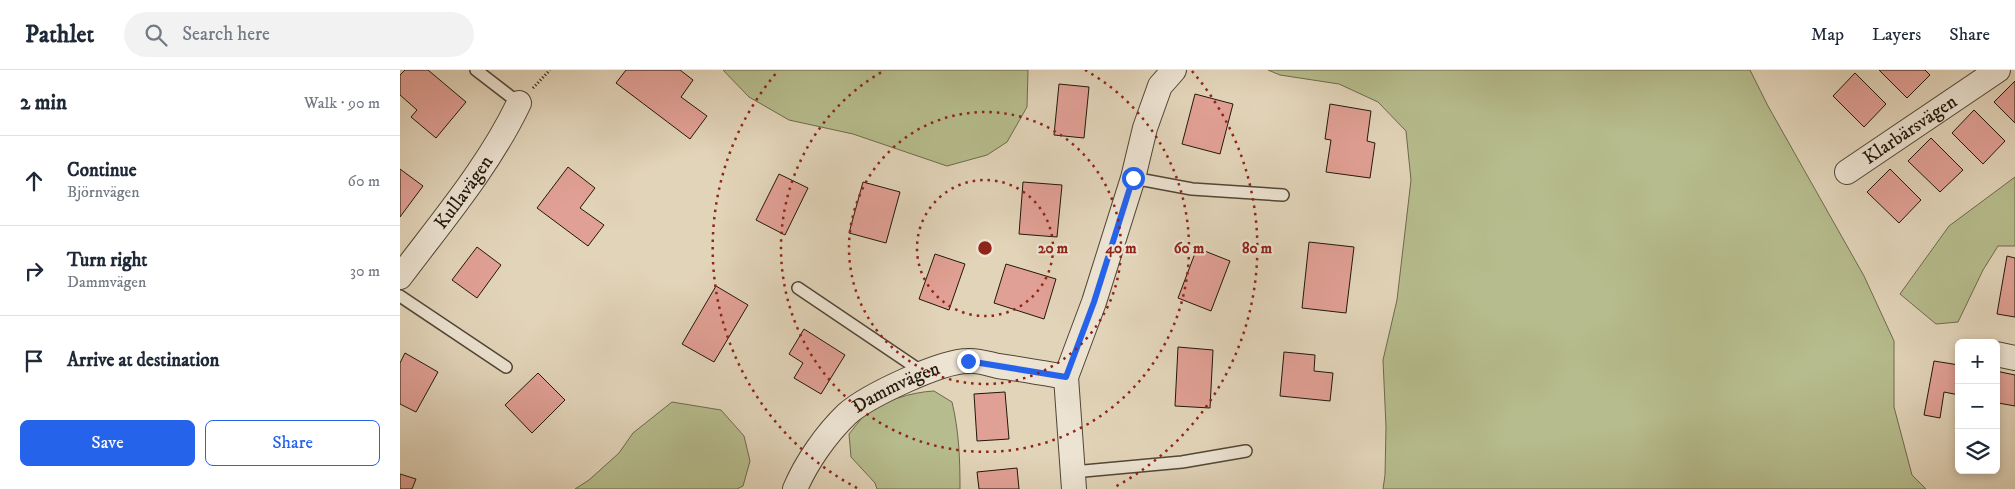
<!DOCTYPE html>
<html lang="en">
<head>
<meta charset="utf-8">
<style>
	body { margin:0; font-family:"IM FELL DW Pica",serif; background:#f2f2f3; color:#1f2937 }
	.controls { position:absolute; right:15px; bottom:15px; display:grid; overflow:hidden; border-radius:8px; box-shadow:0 2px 8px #0003 }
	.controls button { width:45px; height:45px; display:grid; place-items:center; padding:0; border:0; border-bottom:1px solid #e0e1e3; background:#fff; color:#1f2937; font:25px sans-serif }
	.stop { position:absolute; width:15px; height:15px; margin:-11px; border:4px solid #2563eb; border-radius:50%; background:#fff }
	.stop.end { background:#2563eb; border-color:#fff; box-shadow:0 1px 5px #0008 }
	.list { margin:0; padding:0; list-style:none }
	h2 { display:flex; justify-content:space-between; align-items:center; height:65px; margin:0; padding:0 20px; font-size:21px }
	h2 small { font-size:16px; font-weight:400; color:#747a83 }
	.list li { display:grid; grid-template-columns:32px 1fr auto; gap:15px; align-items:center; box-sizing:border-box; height:90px; padding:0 20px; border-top:1px solid #e0e1e3 }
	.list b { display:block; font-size:19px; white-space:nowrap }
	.list p { margin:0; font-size:16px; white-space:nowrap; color:#747a83 }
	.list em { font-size:16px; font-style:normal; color:#747a83 }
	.actions { display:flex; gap:10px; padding:15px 20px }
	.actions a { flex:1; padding:11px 0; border:1px solid #2563eb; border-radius:8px; text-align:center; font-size:18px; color:#2563eb }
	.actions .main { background:#2563eb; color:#fff }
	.icon { flex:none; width:28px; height:28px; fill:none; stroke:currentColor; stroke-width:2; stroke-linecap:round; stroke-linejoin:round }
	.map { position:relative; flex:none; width:1615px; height:419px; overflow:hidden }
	header { display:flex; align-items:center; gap:30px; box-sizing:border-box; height:70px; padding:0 25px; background:#fff; border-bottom:1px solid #e0e1e3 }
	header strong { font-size:24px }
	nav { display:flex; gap:28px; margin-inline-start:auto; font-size:18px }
	.search { width:350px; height:45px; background:#f2f2f3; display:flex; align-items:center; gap:12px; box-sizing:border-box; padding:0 18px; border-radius:28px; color:#747a83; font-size:19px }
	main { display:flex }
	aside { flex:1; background:#fff }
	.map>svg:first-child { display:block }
	.green { fill:#b6bc8d; stroke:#6c6a4c }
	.building { fill:#e1a095; stroke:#21170b }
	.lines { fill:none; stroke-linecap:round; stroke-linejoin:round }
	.lane-casing { stroke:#514636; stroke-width:14 }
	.street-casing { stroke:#514636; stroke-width:26 }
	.path { stroke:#21170b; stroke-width:3; stroke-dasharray:1 2.5; stroke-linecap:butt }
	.lane { stroke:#ece3d2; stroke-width:11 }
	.street { stroke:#ece3d2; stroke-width:24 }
	.route { stroke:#2563eb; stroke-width:6 }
	.ring { fill:none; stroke:#8f2418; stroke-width:2.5; stroke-dasharray:2.5 5 }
	.labels { text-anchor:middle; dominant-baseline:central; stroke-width:4.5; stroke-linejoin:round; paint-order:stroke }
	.street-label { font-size:19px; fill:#21170b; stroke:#ece3d2 }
	.centre { fill:#8f2418; stroke:#ece3d2; stroke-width:2.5 }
	.ring-label { font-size:15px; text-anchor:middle; font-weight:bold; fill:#8f2418; stroke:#ece3d2; stroke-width:4.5; stroke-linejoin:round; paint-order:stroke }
</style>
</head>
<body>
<header>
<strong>Pathlet</strong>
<div class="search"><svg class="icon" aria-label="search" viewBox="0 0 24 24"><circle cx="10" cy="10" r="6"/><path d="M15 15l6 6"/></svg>Search here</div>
<nav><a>Map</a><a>Layers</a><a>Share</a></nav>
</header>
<main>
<aside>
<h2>2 min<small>Walk · 90 m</small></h2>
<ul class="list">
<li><svg class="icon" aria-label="ahead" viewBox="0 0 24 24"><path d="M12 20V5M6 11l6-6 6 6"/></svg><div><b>Continue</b><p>Björnvägen</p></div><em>60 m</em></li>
<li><svg class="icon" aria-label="right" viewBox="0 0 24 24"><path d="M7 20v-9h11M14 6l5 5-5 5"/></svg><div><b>Turn right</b><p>Dammvägen</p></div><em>30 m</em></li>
<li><svg class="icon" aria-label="arrive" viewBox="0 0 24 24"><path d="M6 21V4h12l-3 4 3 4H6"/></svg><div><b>Arrive at destination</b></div></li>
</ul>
<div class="actions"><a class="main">Save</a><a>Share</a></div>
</aside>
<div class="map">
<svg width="1615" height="419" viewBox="0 0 1615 419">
	<rect width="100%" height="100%" fill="#e2d4b9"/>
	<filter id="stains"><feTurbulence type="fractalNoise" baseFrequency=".004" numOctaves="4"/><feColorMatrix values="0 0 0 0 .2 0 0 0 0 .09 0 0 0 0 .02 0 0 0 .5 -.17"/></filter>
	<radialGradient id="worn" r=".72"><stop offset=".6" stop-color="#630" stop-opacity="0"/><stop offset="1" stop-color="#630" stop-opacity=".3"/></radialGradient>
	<g class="green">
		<path d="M323,0H628L627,37L607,72L587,85L547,96L453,64L389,50L349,27Z"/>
		<path d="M868,0H1350L1368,36L1464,206L1494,271V337L1512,405L1526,419H983L985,405L986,357L983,290L997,230L1011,110L1006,61L978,32L939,14L880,5Z"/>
		<path d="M1615,107V176H1598L1583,200L1558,252L1536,254L1500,224L1549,156Z"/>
		<path d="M534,321L552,332C559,361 560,389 560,419H477L475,413L451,387L449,364C454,358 459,351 464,346C481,331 512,322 534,321Z"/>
		<path d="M272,332L321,340L344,366L350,391L343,416L337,419H175L189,410L219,383L233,363Z"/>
	</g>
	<g class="building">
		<path d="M5,0H28L66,32L36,68L11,47L17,40L0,25V5Z"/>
		<path d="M226,0H280L293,10L281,27L307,46L290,69L216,13Z"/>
		<path d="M1479,0H1525L1530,5L1507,28Z"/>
		<path d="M1455,3L1486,34L1464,57L1433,26Z"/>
		<path d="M1615,11V53L1594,32Z"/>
		<path d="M659,14L689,17L684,68L654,65Z"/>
		<path d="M795,24L833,34L820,84L782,74Z"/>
		<path d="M930,34L971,41L967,71L975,73L970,108L926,102L931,70L925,69Z"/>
		<path d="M1574,40L1605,71L1583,94L1552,63Z"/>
		<path d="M1531,68L1563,100L1540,122L1508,91Z"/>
		<path d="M168,97L195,118L180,138L204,155L188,176L137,138Z"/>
		<path d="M0,99L23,116L0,147Z"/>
		<path d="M1490,99L1521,130L1499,153L1467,122Z"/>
		<path d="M379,104L408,118L385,165L356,150Z"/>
		<path d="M463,112L500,122L486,173L449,163Z"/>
		<path d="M623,112L662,115L657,167L619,164Z"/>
		<path d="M909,172L954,177L946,243L902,238Z"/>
		<path d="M77,177L101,195L77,228L52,210Z"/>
		<path d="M797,178L830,191L811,241L778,228Z"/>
		<path d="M535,184L565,194L549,240L519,229Z"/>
		<path d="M1607,186L1615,188V247L1597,244Z"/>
		<path d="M606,194L656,209L644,249L594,233Z"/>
		<path d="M316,216L348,235L314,292L282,274Z"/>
		<path d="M404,259L445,285L421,324L394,308L403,293L389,284Z"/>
		<path d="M778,277L813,280L810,338L775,336Z"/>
		<path d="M884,282L915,285L914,301L933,303L930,331L880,326Z"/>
		<path d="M5,283L38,302L16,342L0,334V293Z"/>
		<path d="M1534,291L1559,295V325L1544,322L1540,348L1524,345Z"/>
		<path d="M1596,301L1615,305V336L1598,333L1596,346Z"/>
		<path d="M138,303L165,330L132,363L105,335Z"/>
		<path d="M605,322L609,369L577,371L574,324Z"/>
		<path d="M617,398L619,419H579L577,402Z"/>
		<path d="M0,404L16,409L12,419H0Z"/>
	</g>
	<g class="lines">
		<g class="lane-casing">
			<g id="lane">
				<path d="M76,0L119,33"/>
				<path d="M733,108L792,119L883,125"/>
				<path d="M398,218L524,303"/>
				<path d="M0,226L106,297"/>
				<path d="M673,402L782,392L846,381"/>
			</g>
		</g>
		<g class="street-casing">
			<g id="street">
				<path id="s1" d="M1447,102L1598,0"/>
				<path id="s2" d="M0,207C42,151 89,96 119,33"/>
				<path d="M1596,284L1615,288"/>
				<path id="s3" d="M395,419C406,393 426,364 447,344C467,326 541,291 568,291C577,290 589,294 598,296C621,299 643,303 666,307"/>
				<path d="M674,419L666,307L694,232L733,108L745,58L760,16L774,0"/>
			</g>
		</g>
		<path class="path" d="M133,18L150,0"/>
		<use href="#lane" class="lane"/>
		<use href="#street" class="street"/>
	</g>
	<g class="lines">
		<path class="route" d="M568,291L666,307L694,232L733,108"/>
	</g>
	<g class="ring">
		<circle cx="585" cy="178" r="68"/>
		<circle cx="585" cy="178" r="136"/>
		<path d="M685 0A204 204 0 1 1 485 0"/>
		<path d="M457 418A272 272 0 0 1 378 1M792 1A272 272 0 0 1 713 418"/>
	</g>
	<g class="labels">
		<g class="street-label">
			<text stroke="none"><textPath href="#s1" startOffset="76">Klarbärsvägen</textPath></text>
			<text stroke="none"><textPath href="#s2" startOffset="106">Kullavägen</textPath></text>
			<text stroke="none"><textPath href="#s3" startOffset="148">Dammvägen</textPath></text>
		</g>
	</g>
	<circle cx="585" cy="178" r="8" class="centre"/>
	<g class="ring-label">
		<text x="653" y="183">20 m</text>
		<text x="721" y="183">40 m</text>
		<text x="789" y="183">60 m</text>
		<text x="857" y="183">80 m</text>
	</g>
	<rect width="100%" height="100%" filter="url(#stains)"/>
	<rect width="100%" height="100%" fill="url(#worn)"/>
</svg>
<div class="controls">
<button>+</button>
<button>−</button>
<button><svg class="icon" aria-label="layers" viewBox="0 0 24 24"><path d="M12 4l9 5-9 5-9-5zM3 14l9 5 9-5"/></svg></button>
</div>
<div class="stop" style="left:733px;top:108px"></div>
<div class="stop end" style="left:568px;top:291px"></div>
</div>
</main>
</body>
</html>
